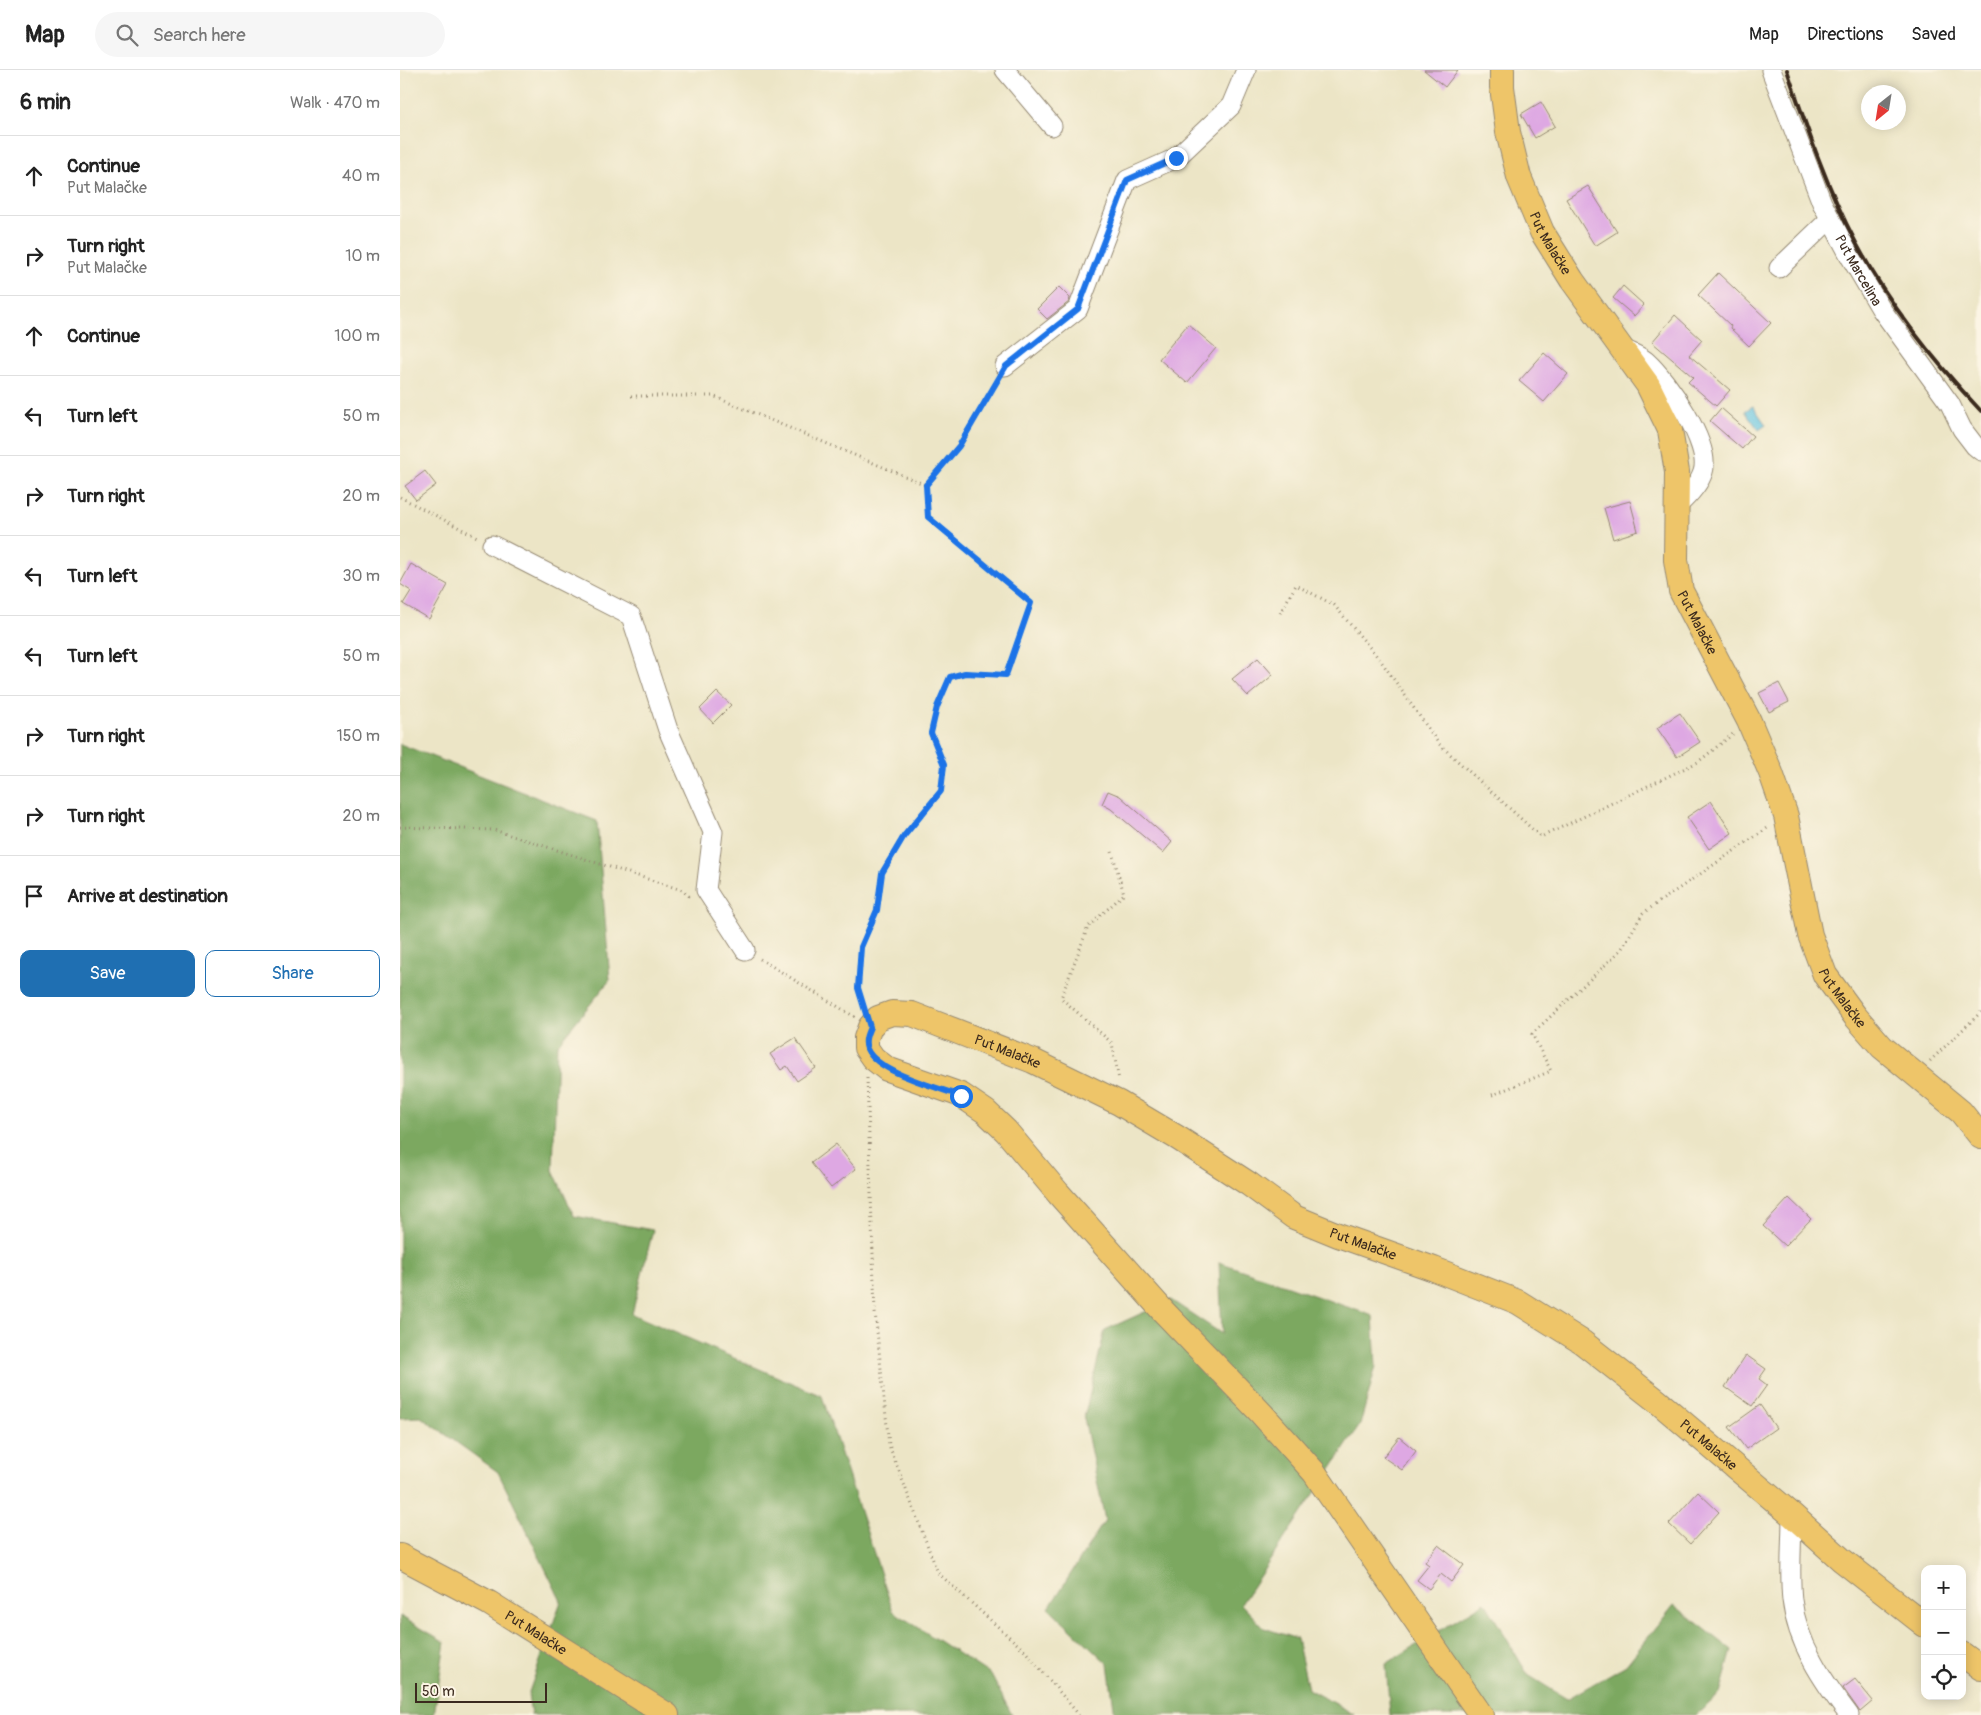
<!DOCTYPE html>
<html lang="en">
<head>
<meta charset="utf-8">
<style>
	body { margin:0; font-family:Pangolin,sans-serif; background:#f6f6f6; color:#222 }
	.controls { position:absolute; right:15px; bottom:15px; display:grid; overflow:hidden; border-radius:10px; box-shadow:0 2px 12px #0003 }
	.controls button { width:45px; height:45px; display:grid; place-items:center; padding:0; border:0; border-bottom:1px solid #e0e0e0; background:#fff; color:#222; font:25px sans-serif }
	.compass { position:absolute; left:1461px; top:15px; width:45px; height:45px; border-radius:50%; background:#fff; box-shadow:0 2px 12px #0003; rotate:210deg }
	.scale { position:absolute; left:15px; bottom:12px; width:132px; box-sizing:border-box; padding-left:5px; border:2px solid #3b2a1e; border-top:0; font-size:14px; line-height:18px; white-space:nowrap; color:#3b2a1e; -webkit-text-stroke:4px #fcf5e5; paint-order:stroke }
	.stop { position:absolute; width:15px; height:15px; margin:-11px; border:4px solid #1a73e8; border-radius:50%; background:#fff }
	.stop.end { background:#1a73e8; border-color:#fff; box-shadow:0 1px 5px #0008 }
	.list { margin:0; padding:0; list-style:none }
	h2 { display:flex; justify-content:space-between; align-items:center; height:65px; margin:0; padding:0 20px; font-size:21px }
	h2 small { font-size:16px; font-weight:400; color:#767676 }
	.list li { display:grid; grid-template-columns:32px 1fr auto; gap:15px; align-items:center; box-sizing:border-box; height:80px; padding:0 20px; border-top:1px solid #e0e0e0 }
	.list b { display:block; font-size:19px; white-space:nowrap }
	.list p { margin:0; font-size:16px; white-space:nowrap; color:#767676 }
	.list em { font-size:16px; font-style:normal; color:#767676 }
	.actions { display:flex; gap:10px; padding:15px 20px }
	.actions a { flex:1; padding:11px 0; border:1px solid #1f6fb2; border-radius:10px; text-align:center; font-size:18px; color:#1f6fb2 }
	.actions .main { background:#1f6fb2; color:#fff }
	.icon { flex:none; width:28px; height:28px; fill:none; stroke:currentColor; stroke-width:2; stroke-linecap:round; stroke-linejoin:round }
	.map { position:relative; flex:none; width:1581px; height:1645px; overflow:hidden }
	header { display:flex; align-items:center; gap:30px; box-sizing:border-box; height:70px; padding:0 25px; background:#fff; border-bottom:1px solid #e0e0e0 }
	header strong { font-size:24px }
	nav { display:flex; gap:28px; margin-inline-start:auto; font-size:18px }
	.search { width:350px; height:45px; background:#f6f6f6; display:flex; align-items:center; gap:12px; box-sizing:border-box; padding:0 18px; border-radius:28px; color:#767676; font-size:19px }
	main { display:flex }
	aside { flex:1; background:#fff }
	.map>svg:first-child { display:block }
	.forest { fill:#7ca860; stroke:#5c693f }
	.water { fill:#63c4e1; stroke:#4f7780 }
	.building { fill:#dea8e3 }
	.lines { fill:none; stroke-linecap:round; stroke-linejoin:round }
	.minor-casing { stroke:#948872; stroke-width:21 }
	.major-casing { stroke:#948872; stroke-width:26 }
	.path { stroke:#948872; stroke-width:3; stroke-dasharray:1 4; stroke-linecap:butt }
	.minor { stroke:#fff; stroke-width:19 }
	.major { stroke:#eec569; stroke-width:24 }
	.rail { stroke:#3b2a1e; stroke-width:4 }
	.route { stroke:#1a73e8; stroke-width:6 }
	.labels { text-anchor:middle; dominant-baseline:central; stroke-width:5; stroke-linejoin:round; paint-order:stroke }
	.street-label { font-size:14px; fill:#3b2a1e; stroke:#fcf5e5 }
</style>
</head>
<body>
<header>
<strong>Map</strong>
<div class="search"><svg class="icon" aria-label="search" viewBox="0 0 24 24"><circle cx="10" cy="10" r="6"/><path d="M15 15l6 6"/></svg>Search here</div>
<nav><a>Map</a><a>Directions</a><a>Saved</a></nav>
</header>
<main>
<aside>
<h2>6 min<small>Walk · 470 m</small></h2>
<ul class="list">
<li><svg class="icon" aria-label="ahead" viewBox="0 0 24 24"><path d="M12 20V5M6 11l6-6 6 6"/></svg><div><b>Continue</b><p>Put Malačke</p></div><em>40 m</em></li>
<li><svg class="icon" aria-label="right" viewBox="0 0 24 24"><path d="M7 20v-9h11M14 6l5 5-5 5"/></svg><div><b>Turn right</b><p>Put Malačke</p></div><em>10 m</em></li>
<li><svg class="icon" aria-label="ahead" viewBox="0 0 24 24"><path d="M12 20V5M6 11l6-6 6 6"/></svg><div><b>Continue</b></div><em>100 m</em></li>
<li><svg class="icon" aria-label="left" viewBox="0 0 24 24"><path d="M17 20v-9H6M10 6l-5 5 5 5"/></svg><div><b>Turn left</b></div><em>50 m</em></li>
<li><svg class="icon" aria-label="right" viewBox="0 0 24 24"><path d="M7 20v-9h11M14 6l5 5-5 5"/></svg><div><b>Turn right</b></div><em>20 m</em></li>
<li><svg class="icon" aria-label="left" viewBox="0 0 24 24"><path d="M17 20v-9H6M10 6l-5 5 5 5"/></svg><div><b>Turn left</b></div><em>30 m</em></li>
<li><svg class="icon" aria-label="left" viewBox="0 0 24 24"><path d="M17 20v-9H6M10 6l-5 5 5 5"/></svg><div><b>Turn left</b></div><em>50 m</em></li>
<li><svg class="icon" aria-label="right" viewBox="0 0 24 24"><path d="M7 20v-9h11M14 6l5 5-5 5"/></svg><div><b>Turn right</b></div><em>150 m</em></li>
<li><svg class="icon" aria-label="right" viewBox="0 0 24 24"><path d="M7 20v-9h11M14 6l5 5-5 5"/></svg><div><b>Turn right</b></div><em>20 m</em></li>
<li><svg class="icon" aria-label="arrive" viewBox="0 0 24 24"><path d="M6 21V4h12l-3 4 3 4H6"/></svg><div><b>Arrive at destination</b></div></li>
</ul>
<div class="actions"><a class="main">Save</a><a>Share</a></div>
</aside>
<div class="map">
<svg width="1581" height="1645" viewBox="0 0 1581 1645">
	<rect width="100%" height="100%" fill="#fcf5e5"/>
	<filter id="ink" filterUnits="userSpaceOnUse"><feTurbulence type="fractalNoise" baseFrequency=".02" numOctaves="2"/><feDisplacementMap in="SourceGraphic" scale="10" xChannelSelector="R" yChannelSelector="G"/><feConvolveMatrix kernelMatrix="1 2 1 2 8 2 1 2 1" color-interpolation-filters="sRGB"/></filter>
	<filter id="wash" filterUnits="userSpaceOnUse"><feTurbulence type="fractalNoise" baseFrequency=".0096" numOctaves="4" result="noise"/><feDisplacementMap in="SourceGraphic" scale="20" xChannelSelector="R" yChannelSelector="G"/><feGaussianBlur stdDeviation="1.12" result="paint"/><feColorMatrix in="noise" values="0 0 0 0 0 0 0 0 0 0 0 0 0 0 0 0 0 1.4 0 .05"/><feComposite in="paint" operator="in"/></filter>
	<g filter="url(#wash)">
		<rect width="100%" height="100%" fill="#ece5c6"/>
		<g class="forest">
			<path d="M0,674L197,751L210,910L157,975L153,1100L174,1146L253,1160L232,1244L422,1326L493,1541L591,1605L612,1645H131L128,1625L161,1531L98,1402L21,1347L0,1348Z"/>
			<path d="M819,1192L973,1246L976,1296L960,1355L841,1534L864,1558L897,1569L908,1619L955,1645H715L708,1594L649,1538L705,1450L684,1348L705,1260L771,1230L822,1264Z"/>
			<path d="M1085,1532L1128,1605L1167,1629L1226,1595L1274,1535L1332,1580L1320,1624L1296,1645H990L986,1594Z"/>
			<path d="M0,1546L45,1572L34,1645H0Z"/>
		</g>
		<path class="water" d="M1353,336L1366,355L1359,360L1345,341Z"/>
		<g id="blocks">
			<g class="building">
				<path d="M1024,0H1058L1045,17Z"/>
				<path d="M1141,32L1155,56L1135,68L1121,44Z"/>
				<path d="M1188,116L1217,162L1195,176L1166,129Z"/>
				<path d="M1318,203L1371,253L1349,276L1330,258L1331,256L1298,225Z"/>
				<path d="M1223,216L1244,235L1234,246L1213,228Z"/>
				<path d="M659,217L670,228L669,232L647,249L637,239Z"/>
				<path d="M1275,245L1302,270L1289,285L1330,320L1316,336L1288,312L1293,307L1252,272Z"/>
				<path d="M788,254L816,278L787,313L759,289Z"/>
				<path d="M1144,283L1168,304L1144,332L1119,311Z"/>
				<path d="M1321,338L1353,366L1342,379L1310,351Z"/>
				<path d="M25,401L36,415L16,430L5,416Z"/>
				<path d="M1230,431L1238,461L1213,469L1204,438Z"/>
				<path d="M11,494L48,515L29,549L3,534L11,521L0,514Z"/>
				<path d="M858,588L873,605L848,626L832,609Z"/>
				<path d="M1379,613L1389,632L1369,642L1359,623Z"/>
				<path d="M317,622L331,635L313,653L300,639Z"/>
				<path d="M1280,643L1300,672L1277,687L1257,658Z"/>
				<path d="M708,721L720,726L772,772L763,783L711,739L702,734Z"/>
				<path d="M1311,731L1332,763L1309,779L1287,747Z"/>
				<path d="M395,968L416,998L397,1011L387,996L381,1000L370,984Z"/>
				<path d="M436,1074L456,1099L431,1118L411,1093Z"/>
				<path d="M1389,1128L1411,1149L1385,1176L1363,1156Z"/>
				<path d="M1346,1285L1366,1299L1359,1309L1367,1315L1352,1336L1325,1317Z"/>
				<path d="M1360,1335L1376,1358L1346,1379L1329,1357Z"/>
				<path d="M999,1367L1016,1381L1002,1400L983,1387Z"/>
				<path d="M1298,1422L1319,1442L1290,1474L1269,1454Z"/>
				<path d="M1038,1475L1064,1495L1051,1512L1041,1504L1029,1519L1017,1510L1029,1495L1025,1492Z"/>
				<path d="M1455,1609L1473,1631L1460,1642L1443,1618Z"/>
			</g>
		</g>
	</g>
	<g filter="url(#ink)">
		<use href="#blocks" fill-opacity="0" stroke="#948872" stroke-width="1"/>
		<g class="lines">
			<g class="minor-casing">
				<g id="minor">
					<path d="M605,0L652,56"/>
					<path id="s1" d="M1371,0L1422,133L1451,188L1481,239L1550,334L1562,359L1575,376L1581,381"/>
					<path d="M1379,198L1430,149"/>
					<path d="M1224,279C1231,283 1241,286 1247,292C1267,310 1312,375 1303,402C1299,415 1287,427 1277,436"/>
					<path d="M605,296L678,239L727,110L776,88L831,36L846,0"/>
					<path d="M92,475L231,546L268,660L313,762L306,820L345,880"/>
					<path d="M1392,1445C1392,1473 1389,1502 1392,1530C1397,1573 1423,1611 1449,1645"/>
				</g>
			</g>
			<g class="major-casing">
				<g id="major">
					<path id="s2" d="M1102,0V17L1108,62L1119,107L1142,162L1172,210L1248,315L1270,360L1277,402L1276,490L1281,521L1349,651L1371,703L1386,746L1410,865L1425,905L1455,946L1482,977L1561,1042L1581,1067"/>
					<path id="s3" d="M0,1486L89,1533L267,1645"/>
					<path d="M1562,1584L1581,1598"/>
					<path id="s4" d="M1081,1645L914,1402L861,1343L763,1241L658,1123L606,1061L586,1042L561,1025L487,999L473,988L466,978V968L470,957L478,948L492,943L512,944L633,991L719,1033L778,1068L849,1114L894,1147L938,1165L1034,1199L1118,1232L1182,1272L1256,1330L1392,1445L1442,1490L1525,1555"/>
				</g>
			</g>
			<g class="path">
				<path d="M231,326H313L526,415L559,376L597,311"/>
				<path d="M0,427L77,467"/>
				<path d="M880,543L896,515L934,535L981,591L1039,674L1141,767L1298,692L1333,664"/>
				<path d="M0,757L94,760L282,820L290,827"/>
				<path d="M712,782L724,824L688,857L661,928L712,973L719,1010"/>
				<path d="M360,889L455,947"/>
				<path d="M463,935L458,918L461,877L477,840L482,803L503,766L541,721L545,695L531,663L537,637L550,607L565,603L607,605L631,533L528,447L526,415"/>
				<path d="M1530,991L1581,942"/>
				<path d="M467,1008L475,1242L489,1375L538,1503L625,1581L679,1645"/>
				<path d="M1092,1025L1151,1001L1132,964L1221,880L1243,843L1369,757"/>
			</g>
			<use href="#minor" class="minor"/>
			<use href="#major" class="major"/>
			<path class="rail" d="M1387,0C1407,59 1427,118 1456,173C1489,235 1534,291 1581,341"/>
		</g>
	</g>
	<g class="lines" filter="url(#ink)">
		<path class="route" d="M561,1026C537,1017 478,1003 467,979C464,971 467,964 470,957L458,918L461,877L477,840L482,803L504,766L541,721L544,695L531,663L537,637L550,607L565,603L606,605L631,533L528,447L526,415L559,376L606,296L678,239L727,110L776,88"/>
	</g>
	<g class="labels">
		<g class="street-label">
			<text stroke="none"><textPath href="#s2" startOffset="182">Put Malačke</textPath></text>
			<text stroke="none"><textPath href="#s1" startOffset="219">Put Marcelina</textPath></text>
			<text stroke="none"><textPath href="#s2" startOffset="602">Put Malačke</textPath></text>
			<text stroke="none"><textPath href="#s2" startOffset="1008">Put Malačke</textPath></text>
			<text stroke="none"><textPath href="#s4" startOffset="1092">Put Malačke</textPath></text>
			<text stroke="none"><textPath href="#s4" startOffset="1498">Put Malačke</textPath></text>
			<text stroke="none"><textPath href="#s4" startOffset="1902">Put Malačke</textPath></text>
			<text stroke="none"><textPath href="#s3" startOffset="156">Put Malačke</textPath></text>
		</g>
	</g>
</svg>
<div class="controls">
<button>+</button>
<button>−</button>
<button><svg class="icon" aria-label="locate" viewBox="0 0 24 24"><circle cx="12" cy="12" r="6"/><path d="M12 2v4M12 18v4M2 12h4M18 12h4"/></svg></button>
</div>
<svg class="compass" viewBox="-18 -18 36 36"><path d="M0-13l5 13h-10z" fill="#e53935"/><path d="M0 13l5-13h-10z" fill="#767676"/></svg>
<div class="scale">50 m</div>
<div class="stop" style="left:561px;top:1026px"></div>
<div class="stop end" style="left:776px;top:88px"></div>
</div>
</main>
</body>
</html>
